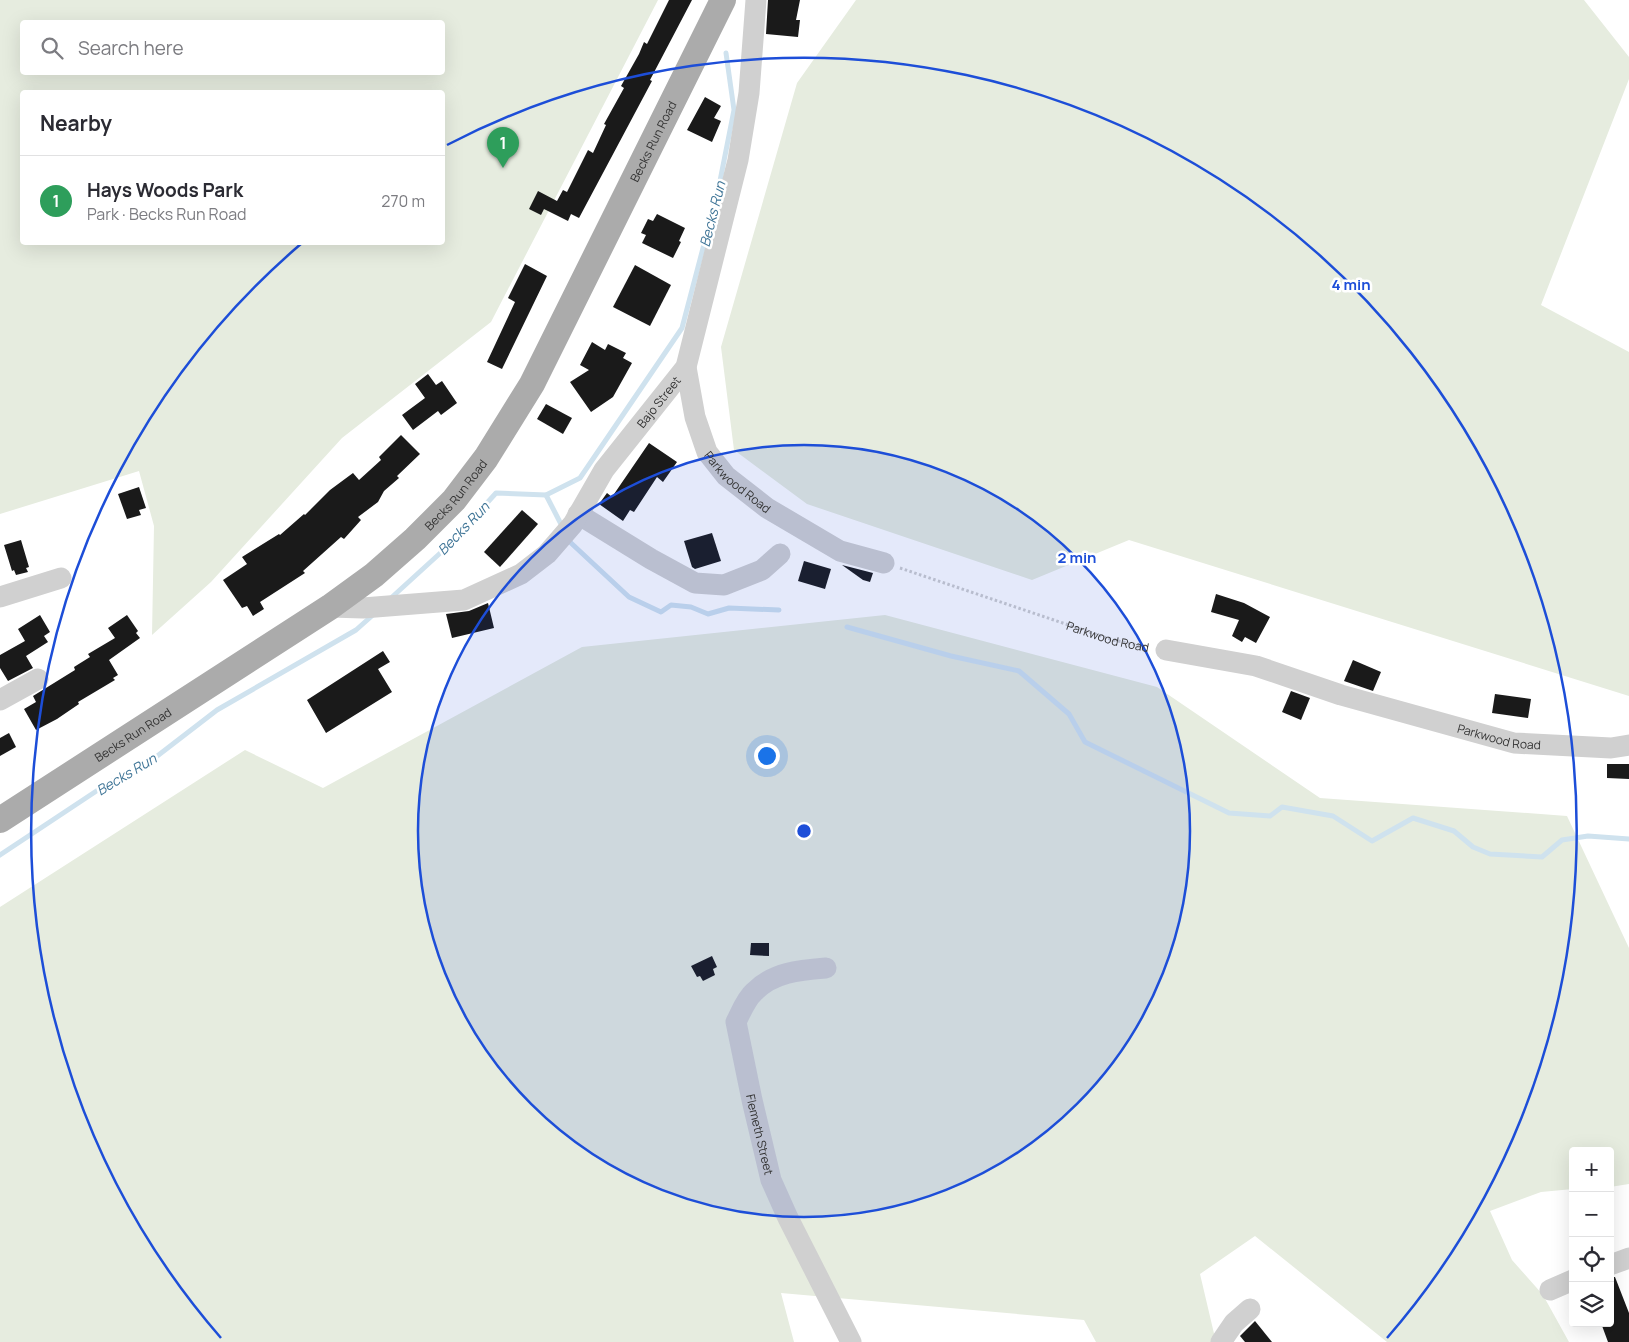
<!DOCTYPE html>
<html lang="en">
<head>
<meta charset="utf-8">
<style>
	body { margin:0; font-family:Manrope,sans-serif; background:#f2f2f3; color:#2b2b33 }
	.controls { position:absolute; right:15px; bottom:15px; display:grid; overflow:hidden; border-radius:5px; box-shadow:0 5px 20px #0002 }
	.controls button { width:45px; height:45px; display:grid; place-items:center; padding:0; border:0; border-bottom:1px solid #e1e1e2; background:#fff; color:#2b2b33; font:25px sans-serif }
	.you { position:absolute; left:766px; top:755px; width:18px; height:18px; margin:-12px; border:4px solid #fff; border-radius:50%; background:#1a73e8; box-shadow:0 0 0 8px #1a73e833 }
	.badge { display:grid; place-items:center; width:32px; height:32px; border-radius:50%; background:#e63946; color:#fff; font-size:16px; font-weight:700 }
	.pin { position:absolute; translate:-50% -41px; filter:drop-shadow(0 1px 2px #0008) }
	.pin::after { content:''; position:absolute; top:26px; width:18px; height:15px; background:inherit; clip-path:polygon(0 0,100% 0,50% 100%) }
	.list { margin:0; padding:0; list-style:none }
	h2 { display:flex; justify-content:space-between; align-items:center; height:65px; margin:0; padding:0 20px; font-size:21px }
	h2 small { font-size:16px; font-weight:400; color:#7c7c81 }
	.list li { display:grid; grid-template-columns:32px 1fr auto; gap:15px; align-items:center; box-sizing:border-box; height:90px; padding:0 20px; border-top:1px solid #e1e1e2 }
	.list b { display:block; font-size:19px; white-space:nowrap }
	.list p { margin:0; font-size:16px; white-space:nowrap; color:#7c7c81 }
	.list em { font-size:16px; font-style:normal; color:#7c7c81 }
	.icon { flex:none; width:28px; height:28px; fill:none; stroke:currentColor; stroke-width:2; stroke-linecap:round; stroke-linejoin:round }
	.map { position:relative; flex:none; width:1629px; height:1342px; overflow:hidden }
	.search { position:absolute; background:#fff; box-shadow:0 5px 20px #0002; left:20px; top:20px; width:425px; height:55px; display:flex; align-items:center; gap:12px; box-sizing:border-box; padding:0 18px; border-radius:5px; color:#7c7c81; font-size:19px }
	.panel { position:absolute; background:#fff; box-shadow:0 5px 20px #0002; left:20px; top:90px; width:425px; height:155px; border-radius:5px }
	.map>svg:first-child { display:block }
	.green { fill:#e6ecdf; fill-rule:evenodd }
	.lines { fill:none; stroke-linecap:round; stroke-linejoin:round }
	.stream { stroke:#cfe2ee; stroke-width:5 }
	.building { fill:#1a1a1a }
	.path { stroke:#cdcdcd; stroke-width:3; stroke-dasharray:2.5 2.5; stroke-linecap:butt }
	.minor { stroke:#d0d0d0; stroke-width:21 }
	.major { stroke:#ababab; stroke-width:26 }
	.ring { fill:none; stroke:#1d4ed8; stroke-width:2.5 }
	.labels { text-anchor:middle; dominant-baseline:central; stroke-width:5; stroke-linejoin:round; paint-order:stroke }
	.street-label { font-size:12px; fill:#333; stroke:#fff }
	.water-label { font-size:14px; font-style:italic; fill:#3f7597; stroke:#fff }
	.centre { fill:#1d4ed8; stroke:#fff; stroke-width:2.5 }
	.ring-label { font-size:15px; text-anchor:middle; font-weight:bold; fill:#1d4ed8; stroke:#fff; stroke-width:5; stroke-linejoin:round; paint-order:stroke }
</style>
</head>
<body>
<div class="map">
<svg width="1629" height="1342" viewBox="0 0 1629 1342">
	<rect width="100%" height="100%" fill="#fff"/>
	<g class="green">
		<path d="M0,0H658L491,322L342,438L211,582L152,635L154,526L139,471L0,514ZM22,22H442V72H22ZM22,92H442V242H22Z"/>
		<path d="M856,0H1584L1629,57V79L1541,305L1629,352V696L1129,540L1032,580L807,504L734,450L721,347L797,83Z"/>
		<path d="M885,615L1157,687L1320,798L1567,816L1629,948V1184L1610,1187V1151H1573V1189L1541,1192L1490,1211L1512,1260L1543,1295L1569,1342H1387L1255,1236L1200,1274L1216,1342H1096L1084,1320L781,1293L794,1342H0V907L245,750L323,788L582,647Z"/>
	</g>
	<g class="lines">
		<g class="stream">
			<path d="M546,495L563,528"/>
			<path d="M568,538L571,543L629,597L661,612L671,605L691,607L708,614L729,608L779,610"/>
			<path d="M391,598L448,546L496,493L546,495L580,478L682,328L718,191L734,110L726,53"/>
			<path d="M847,627L951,656L1019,671L1069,714L1085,742L1229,813L1270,816L1282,807L1333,816L1372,841L1413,818L1454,831L1473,847L1490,854L1542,857L1562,840L1588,836L1629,839"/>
			<path d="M0,855L110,782L143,767L217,710L356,630L374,614"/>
		</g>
	</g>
	<g class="building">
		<path d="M669,0H692L650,80L652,81L579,218L571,214L568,221L544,209L541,215L529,209L538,191L557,201L563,190L567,192L588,150L593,153L606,125L604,124L624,88L621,86L639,54L644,42L647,44Z"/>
		<path d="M768,0H800L796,20H800L798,37L766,34Z"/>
		<path d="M705,97L721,106L714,118L721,121L712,142L687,130Z"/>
		<path d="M657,214L685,228L679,241L681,242L673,258L642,243L646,235L641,233L648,219L653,221Z"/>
		<path d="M525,264L547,276L502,369L487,362L515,302L508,298Z"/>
		<path d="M635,265L671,285L650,326L613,307Z"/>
		<path d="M592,342L605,350L608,344L626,353L623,358L632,363L613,397L591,412L570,382L589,370L580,365Z"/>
		<path d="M428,374L436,385L442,381L457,403L441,415L438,411L413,430L402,415L425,398L415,384Z"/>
		<path d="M546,404L572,418L563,434L537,419Z"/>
		<path d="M401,435L420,454L397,476L399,478L384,491L378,502L358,517L361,520L344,539L341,537L303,571L305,573L260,602L264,609L253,616L247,606L242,608L223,580L247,564L242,557L279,534L280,535L304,514L305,515L330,490L353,473L359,480L381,460L379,457Z"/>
		<path d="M649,443L677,462L663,482L657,477L634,512L630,510L623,521L599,504L607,493L612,497Z"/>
		<path d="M139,487L146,508L139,510L141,515L127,519L118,494Z"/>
		<path d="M522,510L538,524L500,567L484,552Z"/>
		<path d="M712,533L721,561L695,569L692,567L684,541Z"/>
		<path d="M21,540L29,567L26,568L28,572L16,575L14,570L12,571L4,545Z"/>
		<path d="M804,561L831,569L825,589L798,581Z"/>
		<path d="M842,565L873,573L870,582L863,580Z"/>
		<path d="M1216,594L1244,603L1270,617L1256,643L1245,637L1242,642L1232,636L1239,620L1211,612Z"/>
		<path d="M488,603L494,628L452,638L446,614L469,611Z"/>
		<path d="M40,615L50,632L44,636L48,642L26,656L33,668L8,681L0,668V655L25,641L18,629Z"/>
		<path d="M127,615L138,631L136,633L140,638L109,660L118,675L113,678L115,680L78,702L79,704L57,719L36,730L24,709L36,702L33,696L75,670L74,667L90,657L88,654L115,638L108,628Z"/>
		<path d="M383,651L390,662L378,669L392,692L326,733L307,700Z"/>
		<path d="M1353,660L1381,672L1373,691L1344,681Z"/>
		<path d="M1291,691L1310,698L1301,720L1282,712Z"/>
		<path d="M1495,694L1531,699L1528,718L1492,713Z"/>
		<path d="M9,733L16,747L0,756V738Z"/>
		<path d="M1607,764H1629V779L1607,778Z"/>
		<path d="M751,943H769V956L750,955Z"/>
		<path d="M712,956L717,967L713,969L715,975L703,981L700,976L697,977L691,966Z"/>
		<path d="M1610,1277H1615L1629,1313V1342H1608L1601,1323H1610Z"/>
		<path d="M1255,1321L1272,1342H1245L1240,1336Z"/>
	</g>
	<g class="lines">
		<path class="path" id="s1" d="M900,568L1113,640L1148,647"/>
		<g class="minor">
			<path id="s2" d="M686,367L695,417L707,452L726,476L767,508L840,551L884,563"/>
			<path d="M578,514L651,559L695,583L724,585L762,570L780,554"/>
			<path d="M0,597L61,578"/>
			<path id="s3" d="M330,607L363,608L464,600L521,574L547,554L573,524L604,470L686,367L738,160L749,93L756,0"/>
			<path id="s4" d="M1166,650L1256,666L1341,695L1514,743L1611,748L1629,745"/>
			<path d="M0,700L38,679"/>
			<path id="s5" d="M826,968C800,970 773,972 754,992C746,999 741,1012 736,1022L752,1100L771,1180L788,1218L851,1342"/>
			<path d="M1610,1265L1629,1258"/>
			<path d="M1550,1290L1573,1280"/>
			<path d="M1221,1342L1234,1323L1250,1309"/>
		</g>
		<path class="major" id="s6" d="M0,820L330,607L374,575L415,539L454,500L486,458L532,384L723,0"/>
	</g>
	<circle cx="804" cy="831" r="386" fill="#1d4ed8" fill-opacity=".12"/>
	<g class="ring">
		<circle cx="804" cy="831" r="386"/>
		<path d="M221 1338A773 773 0 0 1 302 243M447 145A773 773 0 0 1 1387 1338"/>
	</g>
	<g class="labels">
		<g class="street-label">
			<text stroke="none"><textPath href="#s6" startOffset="968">Becks Run Road</textPath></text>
			<text stroke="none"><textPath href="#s3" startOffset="419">Bajo Street</textPath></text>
			<text stroke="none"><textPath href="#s2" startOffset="131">Parkwood Road</textPath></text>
			<text stroke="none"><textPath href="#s6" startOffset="562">Becks Run Road</textPath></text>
			<text stroke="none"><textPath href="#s1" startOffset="219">Parkwood Road</textPath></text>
			<text stroke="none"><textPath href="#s6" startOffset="158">Becks Run Road</textPath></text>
			<text stroke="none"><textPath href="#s4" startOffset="345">Parkwood Road</textPath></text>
			<text stroke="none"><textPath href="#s5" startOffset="228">Flemeth Street</textPath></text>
		</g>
		<g class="water-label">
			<text transform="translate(712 214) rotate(-76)">Becks Run</text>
			<text transform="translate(463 528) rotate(-46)">Becks Run</text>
			<text transform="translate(126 774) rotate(-31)">Becks Run</text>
		</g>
	</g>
	<circle cx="804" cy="831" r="8" class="centre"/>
	<g class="ring-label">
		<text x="1351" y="290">4 min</text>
		<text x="1077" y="563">2 min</text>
	</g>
</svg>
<div class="controls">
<button>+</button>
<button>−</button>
<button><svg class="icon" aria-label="locate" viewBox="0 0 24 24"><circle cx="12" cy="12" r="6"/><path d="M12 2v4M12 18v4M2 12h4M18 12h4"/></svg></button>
<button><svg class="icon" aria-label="layers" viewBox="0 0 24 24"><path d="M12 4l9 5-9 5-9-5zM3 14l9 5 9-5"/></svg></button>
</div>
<div class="you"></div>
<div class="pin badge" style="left:503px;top:168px;background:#2e9e5b">1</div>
<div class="search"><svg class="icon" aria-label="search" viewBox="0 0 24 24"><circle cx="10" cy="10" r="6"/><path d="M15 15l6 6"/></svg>Search here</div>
<section class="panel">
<h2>Nearby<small></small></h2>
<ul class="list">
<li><span class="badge" style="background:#2e9e5b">1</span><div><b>Hays Woods Park</b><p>Park · Becks Run Road</p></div><em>270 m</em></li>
</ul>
</section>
</div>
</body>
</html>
